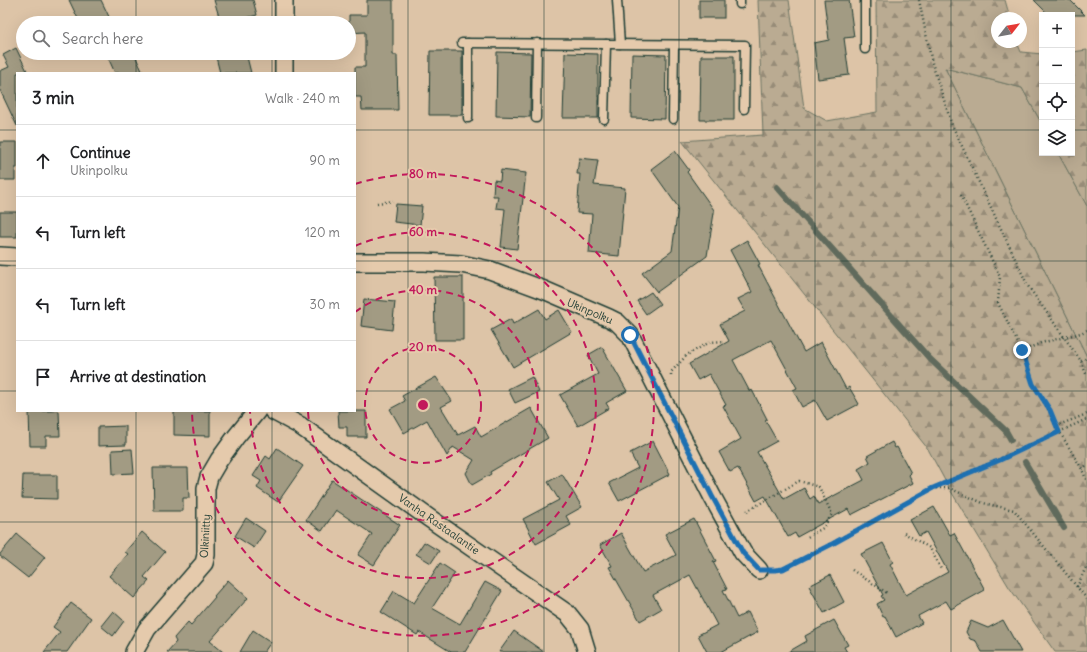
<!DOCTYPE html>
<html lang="en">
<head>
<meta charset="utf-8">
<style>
	body { margin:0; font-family:Delius,sans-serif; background:#f6f6f6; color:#202124 }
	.controls { position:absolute; right:12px; top:12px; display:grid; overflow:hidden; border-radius:0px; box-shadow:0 4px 16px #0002 }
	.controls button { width:36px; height:36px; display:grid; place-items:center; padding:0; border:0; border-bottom:1px solid #e0e0e0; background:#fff; color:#202124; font:20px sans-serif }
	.compass { position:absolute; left:991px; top:12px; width:36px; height:36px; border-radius:50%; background:#fff; box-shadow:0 4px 16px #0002; rotate:59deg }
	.stop { position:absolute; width:12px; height:12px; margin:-9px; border:3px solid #1f6fb2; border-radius:50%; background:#fff }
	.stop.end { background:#1f6fb2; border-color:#fff; box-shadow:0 1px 4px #0008 }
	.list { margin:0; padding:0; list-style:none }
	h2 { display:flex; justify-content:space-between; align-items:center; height:52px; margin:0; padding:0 16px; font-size:17px }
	h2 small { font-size:13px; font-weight:400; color:#757577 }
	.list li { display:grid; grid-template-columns:26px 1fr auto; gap:12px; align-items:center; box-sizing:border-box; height:72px; padding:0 16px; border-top:1px solid #e0e0e0 }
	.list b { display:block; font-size:15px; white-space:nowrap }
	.list p { margin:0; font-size:13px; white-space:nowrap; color:#757577 }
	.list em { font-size:13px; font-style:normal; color:#757577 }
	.icon { flex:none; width:22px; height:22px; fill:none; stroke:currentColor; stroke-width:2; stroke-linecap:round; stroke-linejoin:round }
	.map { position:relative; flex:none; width:1087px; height:652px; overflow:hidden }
	.search { position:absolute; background:#fff; box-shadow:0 4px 16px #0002; left:16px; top:16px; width:340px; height:44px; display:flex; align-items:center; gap:10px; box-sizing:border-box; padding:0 14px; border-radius:22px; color:#757577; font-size:15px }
	.panel { position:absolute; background:#fff; box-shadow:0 4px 16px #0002; left:16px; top:72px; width:340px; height:340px; border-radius:0px }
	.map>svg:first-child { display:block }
	.grass { fill:#baab92; stroke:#6c7463 }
	.forest { fill:url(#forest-firs); stroke:#6c7463 }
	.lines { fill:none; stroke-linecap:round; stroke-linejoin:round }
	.stream { stroke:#606b5b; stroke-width:6 }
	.building { fill:#a29b83; stroke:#1f3d34 }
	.service-casing { stroke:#1f3d34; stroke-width:11 }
	.minor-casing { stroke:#1f3d34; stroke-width:20 }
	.path { stroke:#1f3d34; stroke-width:2.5; stroke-dasharray:1 3; stroke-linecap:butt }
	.service { stroke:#e5caac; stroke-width:8 }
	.minor { stroke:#e5caac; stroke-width:17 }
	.route { stroke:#1f6fb2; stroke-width:5 }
	.grid { fill:none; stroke:#1f3d34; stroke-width:1; stroke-opacity:0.55 }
	.ring { fill:none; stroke:#c2185b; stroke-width:2; stroke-dasharray:7 5 }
	.labels { text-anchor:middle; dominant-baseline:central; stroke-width:4; stroke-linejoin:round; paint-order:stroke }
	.street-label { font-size:11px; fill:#1f3d34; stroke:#e5caac }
	.centre { fill:#c2185b; stroke:#e5caac; stroke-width:2 }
	.ring-label { font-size:12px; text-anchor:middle; font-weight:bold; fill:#c2185b; stroke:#e5caac; stroke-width:4; stroke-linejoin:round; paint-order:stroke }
</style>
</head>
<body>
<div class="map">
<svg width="1087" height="652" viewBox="0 0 1087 652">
	<defs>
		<pattern id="forest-firs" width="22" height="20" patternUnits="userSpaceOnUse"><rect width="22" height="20" fill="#baab92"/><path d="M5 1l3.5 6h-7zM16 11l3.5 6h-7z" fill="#978c78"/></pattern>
	</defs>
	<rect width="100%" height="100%" fill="#ddc4a7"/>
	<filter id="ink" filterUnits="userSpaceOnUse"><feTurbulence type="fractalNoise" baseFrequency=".025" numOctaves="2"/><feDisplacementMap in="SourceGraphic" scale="8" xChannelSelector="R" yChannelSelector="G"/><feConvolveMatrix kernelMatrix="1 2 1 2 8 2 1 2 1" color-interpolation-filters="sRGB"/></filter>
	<g filter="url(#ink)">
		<path class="grass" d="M945,68L1022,88L1042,124V153H1058L1087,206V357Z"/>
		<g class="forest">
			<path d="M758,0H789L804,108L827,121L877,112L876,0H1005L1010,18H997V42H1017L1021,52L1042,54V124L1022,88L945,68L1087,357V652H1055L1009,587L949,488L928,449L682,141L763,135Z"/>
			<path d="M1087,50V206L1058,153H1072V52Z"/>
		</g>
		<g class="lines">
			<g class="stream">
				<path d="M777,187L930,359L1006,431L1011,440"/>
				<path d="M1025,462L1064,528"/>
			</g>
		</g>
		<g class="building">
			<path d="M69,0H101L112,23H80Z"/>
			<path d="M214,0H253L257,15L228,23H221Z"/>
			<path d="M367,0H393V55H397L398,110H362L361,97H355V67H365V32L349,33V15H367Z"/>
			<rect x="699" y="0" width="25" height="18"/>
			<path d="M824,0H849L854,37L844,38L849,75L818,79L814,43L829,40Z"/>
			<path d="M1034,0H1070L1085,15H1049Z"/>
			<path d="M16,48L28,73H17V126L0,90V71L9,67L3,55Z"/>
			<path d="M430,51H462V115H429Z"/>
			<path d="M497,52L531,53L530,117L496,116Z"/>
			<path d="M106,53H134L143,73H115Z"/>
			<path d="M215,53H246L251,73H220Z"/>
			<path d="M565,53L598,54V118H563Z"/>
			<path d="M632,54L666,55L665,119L631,118Z"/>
			<path d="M701,56H734V120H700Z"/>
			<path d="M0,142H17V168H15V180H0Z"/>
			<path d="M675,151L689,170L687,172L714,210V213L707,256L657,292L642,273L672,251L678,207L651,169Z"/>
			<path d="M579,158L598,160L594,185L625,188L619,256L589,253L592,214L577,213L580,174H577Z"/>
			<path d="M501,170L526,173L517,249L501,247L505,209L496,208L498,196H493L494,180L500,181Z"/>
			<path d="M396,204L422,206L420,225L394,222Z"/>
			<rect x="0" y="212" width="17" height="25"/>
			<path d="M747,240L760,264L758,265L804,352L821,342L846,389L849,387L859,404L827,421L815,400L802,407L793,390L797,388L771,340L733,360L750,392L752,390L767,419L765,420L777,441L757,452L784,499L804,488L810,499L814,496L818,504L864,480L858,469L870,462L867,456L892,442L895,448L897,447L911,473L909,475L913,483L851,515L848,509L797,537L795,533L788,537L765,496L756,501L738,468L730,472L719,452L741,439L723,406L726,405L709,374L698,380L689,364L729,341L720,324L745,311L738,299L752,292L730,250Z"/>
			<path d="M434,277H463V340H435Z"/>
			<path d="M651,292L660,304L646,314L637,301Z"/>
			<path d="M364,299L395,302L392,330L361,326Z"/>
			<path d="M539,309L545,319L559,310L572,332L513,367L491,330L511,319L513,324Z"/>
			<path d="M602,347L627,391L606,403L609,408L578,426L560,395L598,374L588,355Z"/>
			<path d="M436,377L452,401L441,407L458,435L475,426L481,437L531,408L548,438L490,472L491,474L472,485L466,473L474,460L453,447L447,456L427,420L404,433L390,409L405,401L402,396Z"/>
			<path d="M532,377L539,392L515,403L508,389Z"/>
			<path d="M29,411H59L60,436H46V446H30Z"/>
			<path d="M174,411H210V436L174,435Z"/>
			<path d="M338,411H366V437H347V427H339Z"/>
			<path d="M126,426V445L98,446V427Z"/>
			<path d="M653,441L670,474L619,501L609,483L638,468L630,453Z"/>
			<path d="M277,448L303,466L278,502L257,488L261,481L253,476L266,456L270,459Z"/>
			<path d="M132,449L134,473L113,474L112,450Z"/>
			<path d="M153,468H188L189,498H183V511H154Z"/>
			<path d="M562,474L582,507L566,516L571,525L536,544L523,519L559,500L548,482Z"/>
			<path d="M23,475H57V499L22,498Z"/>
			<path d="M332,480L400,525L374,565L358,555L372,534L336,510L322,531L306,520Z"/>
			<path d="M934,507L950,535L954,533L985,590L951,609L946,601L918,616L922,623L896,637L885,616L883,617L877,604L884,600L881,596L883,595L861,554L883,543L893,562L890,564L906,595L948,572L926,532L919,536L910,520Z"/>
			<path d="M246,518L265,531L254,548L235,536Z"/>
			<path d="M694,519L716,561L713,562L727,589L723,590L737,618L748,612L758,632L721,652H707L698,635L717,625L690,575L653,595L661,609L640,621L609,567L612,566L600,545L621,533L643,572L676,555L665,534Z"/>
			<path d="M142,532L165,552L144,577L149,581L134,598L109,576L128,554L125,552Z"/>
			<path d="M17,534L45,557L28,578L0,556V554Z"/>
			<path d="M424,542L439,551L431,563L416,554Z"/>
			<path d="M440,563L455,573L432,608L460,624L485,582L502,591L465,652H451L419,632L417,635L381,612L394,591L414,603Z"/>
			<path d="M830,575L844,602L824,613L809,586Z"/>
			<path d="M228,580L248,598L210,641L223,652H167L176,642L174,638L188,622L191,625L215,597L214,596Z"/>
			<path d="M71,603L91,618L67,652H44L60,632L53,627Z"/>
			<path d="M113,611L124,621L113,636L101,626Z"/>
			<path d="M834,620L848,645L844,647L847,652H788L807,641L805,636Z"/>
			<path d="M1003,620L1021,652H982L976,641L970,639L966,632L971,621L988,628Z"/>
			<path d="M253,630L271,642L264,652H240Z"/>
			<path d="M514,631L544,652H499Z"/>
		</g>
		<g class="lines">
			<g class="service-casing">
				<g id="service">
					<path d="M617,0L620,44"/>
					<path d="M865,0V49"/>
					<path d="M740,4V0"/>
					<path d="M462,43L745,45L744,109"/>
					<path d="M468,118V43"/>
					<path d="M536,118L537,43"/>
					<path d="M604,119L606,44"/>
					<path d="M673,119L674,45"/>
				</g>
			</g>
			<g class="minor-casing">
				<g id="minor">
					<path d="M284,23V0"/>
					<path d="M284,73V53"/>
					<path d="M0,256L17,257"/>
					<path d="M355,262H424L461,264L490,270L544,290L609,318L617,322L630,335L712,496L743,553L759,570"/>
					<path d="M273,411L299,425L429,518L568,614L580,629L587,652"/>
					<path d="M134,652L147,629L204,563L206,555V488L209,477L219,460L235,438L257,411"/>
				</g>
			</g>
			<g class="path">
				<path d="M919,0L932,63L952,125L1028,286L1081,361L1087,376"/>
				<path d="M961,195L1000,277L998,303L1022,351"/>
				<path d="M377,203L393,201"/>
				<path d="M1087,330L1081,333L1041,343L1022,351L1033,384L1049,410L1056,426L1082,469L1087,482"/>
				<path d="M1081,361L1087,358"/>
				<path d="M671,375V372L687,355L710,342L724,341"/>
				<path d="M1056,426L1087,414"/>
				<path d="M1082,469L1087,465"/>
				<path d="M936,488H949L983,503L1014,510L1087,599"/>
				<path d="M747,511L799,481L819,487L832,514L823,528L807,537"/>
				<path d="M904,533L930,548L942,571"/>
				<path d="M776,570L783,569L833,543L933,488L1000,459L1087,419"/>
				<path d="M852,570L887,593"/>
				<path d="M1077,587L1087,565"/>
			</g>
			<use href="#service" class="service"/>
			<use href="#minor" class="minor"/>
		</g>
	</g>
	<g class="lines" filter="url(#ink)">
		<path class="route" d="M630,335L712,496L743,553L759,570H775L783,569L834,543L933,488L1000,460L1059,432L1050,410L1033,384L1022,350"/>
	</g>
	<path class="grid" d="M136,0V23M272,0V23M408,0V652M544,0V652M679,0V652M815,0V652M951,0V652M136,53V73M272,53V73M0,130H17M355,130H1042M1072,130H1087M0,261H17M355,261H1087M0,391H17M355,391H1087M136,411V652M272,411V652M0,522H1087"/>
	<g class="ring">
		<circle cx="423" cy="405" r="58"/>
		<path d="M355 312A115 115 0 1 1 308 411"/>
		<path d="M355 246A173 173 0 1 1 250 411"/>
		<path d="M355 184A231 231 0 1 1 192 411"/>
	</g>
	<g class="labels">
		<g class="street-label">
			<text transform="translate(590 311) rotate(23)">Ukinpolku</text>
			<text transform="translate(439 524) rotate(35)">Vanha Rastaalantie</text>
			<text transform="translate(205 536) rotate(-87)">Olkiniitty</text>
		</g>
	</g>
	<circle cx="423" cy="405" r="6" class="centre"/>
	<g class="ring-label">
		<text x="423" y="178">80 m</text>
		<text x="423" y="236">60 m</text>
		<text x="423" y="294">40 m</text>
		<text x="423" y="351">20 m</text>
	</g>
</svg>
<div class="controls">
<button>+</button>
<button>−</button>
<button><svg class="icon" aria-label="locate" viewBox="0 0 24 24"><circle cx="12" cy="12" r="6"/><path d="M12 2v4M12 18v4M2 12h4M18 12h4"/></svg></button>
<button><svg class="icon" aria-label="layers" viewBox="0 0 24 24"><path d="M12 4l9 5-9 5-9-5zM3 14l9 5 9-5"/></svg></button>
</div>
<svg class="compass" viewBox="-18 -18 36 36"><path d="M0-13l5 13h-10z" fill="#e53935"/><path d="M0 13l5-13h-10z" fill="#757577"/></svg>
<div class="stop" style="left:630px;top:335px"></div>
<div class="stop end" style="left:1022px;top:350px"></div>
<div class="search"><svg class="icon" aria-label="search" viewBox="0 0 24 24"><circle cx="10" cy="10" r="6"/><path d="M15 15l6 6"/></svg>Search here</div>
<section class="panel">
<h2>3 min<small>Walk · 240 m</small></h2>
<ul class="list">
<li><svg class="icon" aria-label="ahead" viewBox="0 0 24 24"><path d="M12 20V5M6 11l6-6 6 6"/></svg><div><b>Continue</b><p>Ukinpolku</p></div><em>90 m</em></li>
<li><svg class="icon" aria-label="left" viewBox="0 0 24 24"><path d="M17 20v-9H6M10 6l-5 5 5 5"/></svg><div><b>Turn left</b></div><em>120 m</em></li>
<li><svg class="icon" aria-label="left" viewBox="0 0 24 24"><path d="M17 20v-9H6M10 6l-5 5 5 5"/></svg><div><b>Turn left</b></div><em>30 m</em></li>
<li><svg class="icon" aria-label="arrive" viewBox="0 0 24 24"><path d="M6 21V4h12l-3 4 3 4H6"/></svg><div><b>Arrive at destination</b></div></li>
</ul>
</section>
</div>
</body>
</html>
